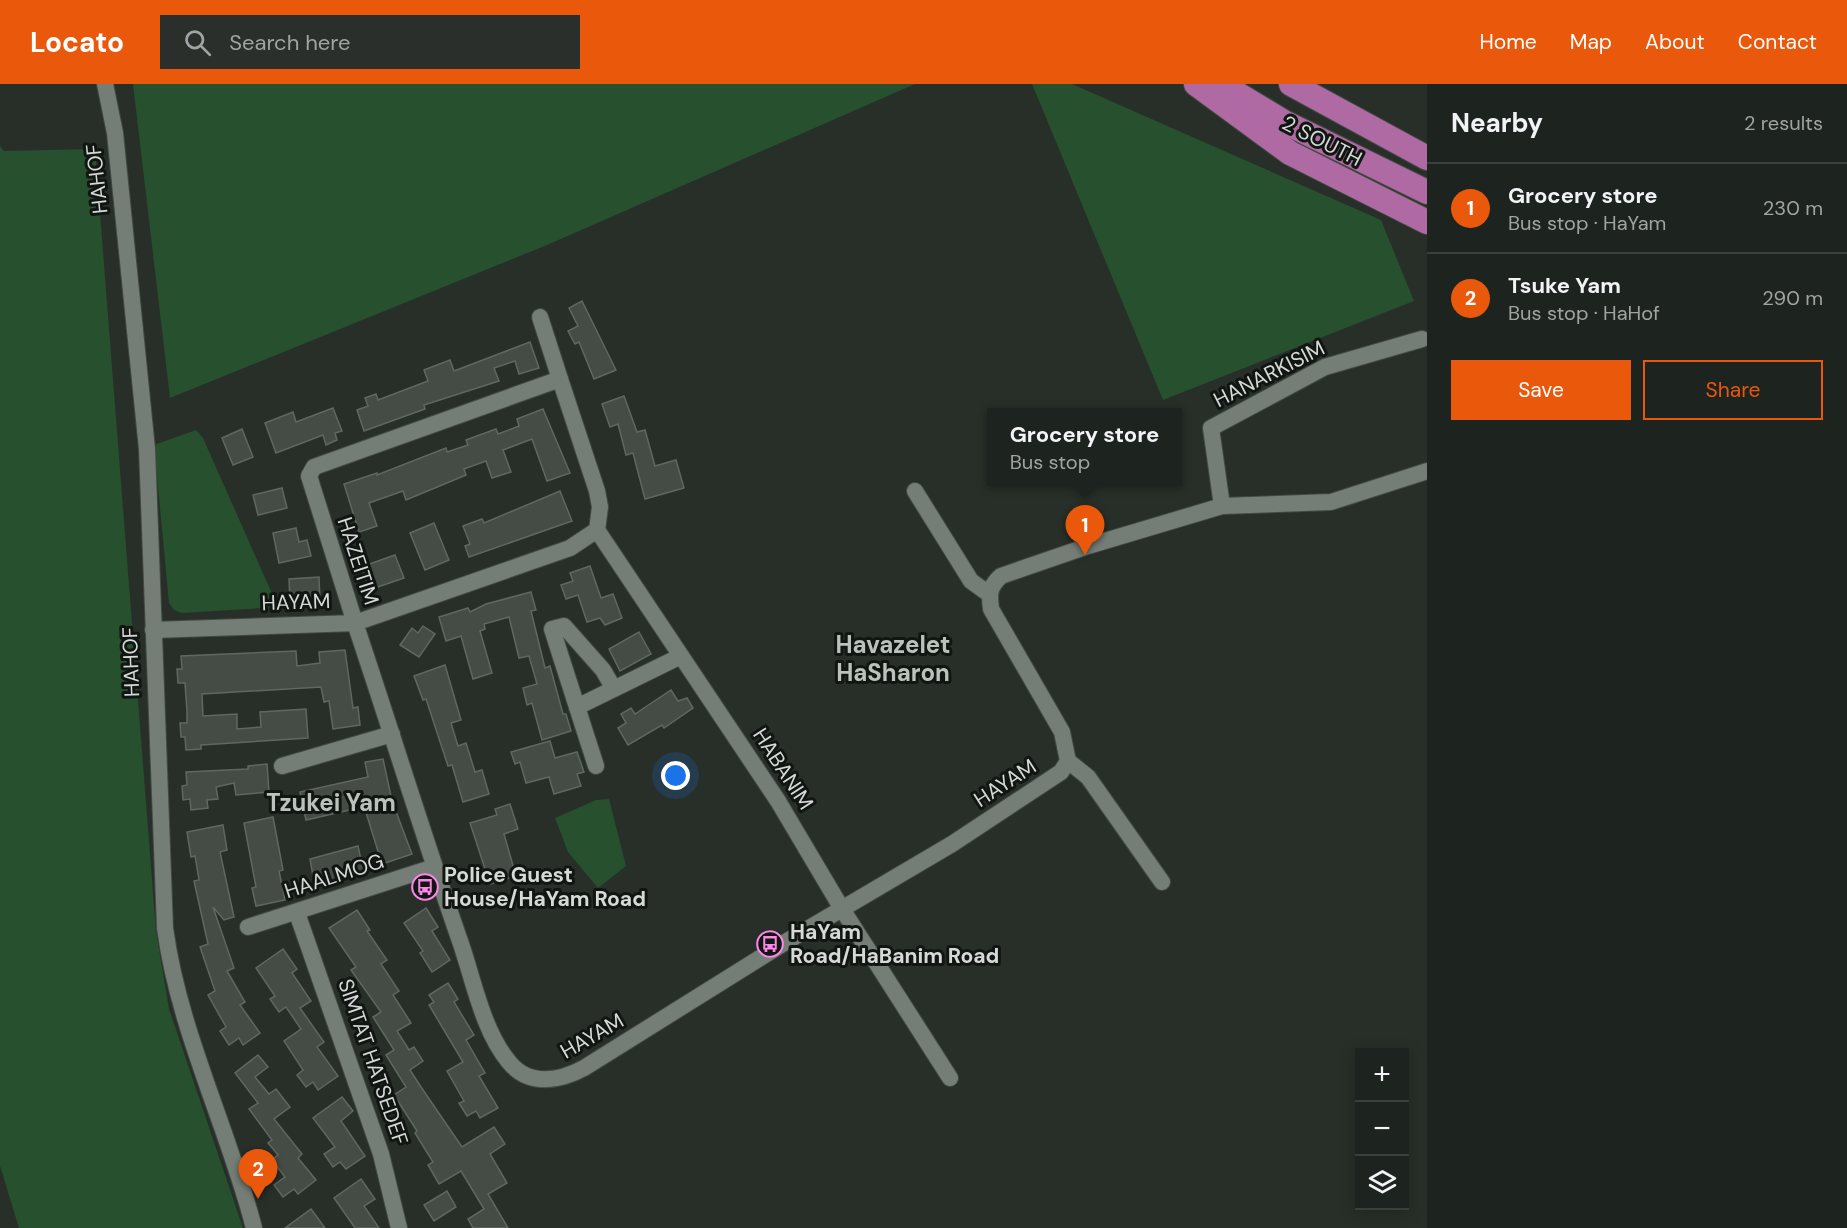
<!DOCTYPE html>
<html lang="en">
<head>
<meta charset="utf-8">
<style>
	body { margin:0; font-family:"DM Sans",sans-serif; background:#2a2f2b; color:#f1f3f6 }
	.controls { position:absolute; right:18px; bottom:18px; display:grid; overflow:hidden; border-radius:0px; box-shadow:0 3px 15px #0003 }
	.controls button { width:54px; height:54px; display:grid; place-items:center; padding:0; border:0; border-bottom:2px solid #3b403c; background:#1d231e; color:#f1f3f6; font:30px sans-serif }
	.you { position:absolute; left:676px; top:692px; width:21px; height:21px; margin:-15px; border:4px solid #fff; border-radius:50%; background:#1a73e8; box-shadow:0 0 0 9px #1a73e833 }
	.badge { display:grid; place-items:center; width:39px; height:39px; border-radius:50%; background:#ea580c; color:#fff; font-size:20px; font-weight:700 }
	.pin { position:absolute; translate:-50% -50px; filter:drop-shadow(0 2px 3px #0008) }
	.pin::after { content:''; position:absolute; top:32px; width:21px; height:18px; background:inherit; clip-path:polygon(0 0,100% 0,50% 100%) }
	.popup { position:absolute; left:987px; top:324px; width:195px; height:78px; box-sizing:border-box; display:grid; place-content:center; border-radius:0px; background:#1d231e; filter:drop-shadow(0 2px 4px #0005); font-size:20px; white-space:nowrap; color:#a0a4a4 }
	.popup b { font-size:22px; color:#f1f3f6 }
	.popup::after { content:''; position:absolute; left:50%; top:100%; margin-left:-12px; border:12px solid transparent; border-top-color:#1d231e }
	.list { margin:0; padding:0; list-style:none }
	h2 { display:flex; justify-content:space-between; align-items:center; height:78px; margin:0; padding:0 24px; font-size:26px }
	h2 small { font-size:20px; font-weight:400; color:#a0a4a4 }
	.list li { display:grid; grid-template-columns:39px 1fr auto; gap:18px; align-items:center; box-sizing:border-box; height:90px; padding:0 24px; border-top:2px solid #3b403c }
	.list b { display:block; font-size:22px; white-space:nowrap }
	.list p { margin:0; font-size:20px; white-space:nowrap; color:#a0a4a4 }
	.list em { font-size:20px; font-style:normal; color:#a0a4a4 }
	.actions { display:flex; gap:12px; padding:18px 24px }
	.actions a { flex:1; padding:14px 0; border:2px solid #ea580c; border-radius:0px; text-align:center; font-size:21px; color:#ea580c }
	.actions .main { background:#ea580c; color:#fff }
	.icon { flex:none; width:33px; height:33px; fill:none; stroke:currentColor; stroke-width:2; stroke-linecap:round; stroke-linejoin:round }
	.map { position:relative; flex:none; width:1427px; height:1144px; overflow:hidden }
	header { display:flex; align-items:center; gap:36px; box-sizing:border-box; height:84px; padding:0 30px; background:#ea580c; color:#fff }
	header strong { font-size:28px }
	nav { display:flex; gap:33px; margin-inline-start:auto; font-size:21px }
	.search { width:420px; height:54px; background:#2a2f2b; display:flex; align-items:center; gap:15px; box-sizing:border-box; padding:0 21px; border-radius:0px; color:#a0a4a4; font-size:22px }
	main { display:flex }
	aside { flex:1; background:#1d231e }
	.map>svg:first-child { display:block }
	.green { fill:#27502e }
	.building { fill:#444c45; stroke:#5f6860; stroke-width:1.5 }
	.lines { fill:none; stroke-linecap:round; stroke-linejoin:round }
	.minor-casing { stroke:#434a44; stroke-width:18 }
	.highway-casing { stroke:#434a44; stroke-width:26 }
	.minor { stroke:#757e76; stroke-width:16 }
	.highway { stroke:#af6aa3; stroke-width:24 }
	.labels { text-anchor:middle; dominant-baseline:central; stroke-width:6; stroke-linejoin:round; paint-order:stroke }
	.street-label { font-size:21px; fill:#d5dad6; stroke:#121613 }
	.poi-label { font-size:21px; font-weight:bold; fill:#d5dad6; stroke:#121613; text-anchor:start }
	.quarter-label { font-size:24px; font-weight:bold; fill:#bac3bb; stroke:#121613 }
</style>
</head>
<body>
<header>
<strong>Locato</strong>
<div class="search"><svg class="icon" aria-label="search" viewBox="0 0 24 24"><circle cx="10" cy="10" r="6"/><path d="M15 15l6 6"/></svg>Search here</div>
<nav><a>Home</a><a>Map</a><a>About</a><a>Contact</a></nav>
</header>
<main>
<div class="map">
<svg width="1427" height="1144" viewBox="0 0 1427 1144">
	<rect width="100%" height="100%" fill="#272f28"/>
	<g class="green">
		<path d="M133,0H915L547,161L170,314Z"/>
		<path d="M1032,0H1072L1381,136L1414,217L1163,316Z"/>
		<path d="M0,62L4,67L95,65L156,847L169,925L243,1144H19L0,1082Z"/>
		<path d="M196,346L203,354L278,523L182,529L174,526L169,519L154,361Z"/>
		<path d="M609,715L626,782L598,804L568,768L555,734L596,716Z"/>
	</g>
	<g class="building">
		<path d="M582,217L616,286L594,295L579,258L575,260L568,247L578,242L569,224Z"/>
		<path d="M530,258L539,284L519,290L515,277L494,284L499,297L424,321L425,325L364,347L357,326L368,322L365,314L376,310L378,316L428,297L424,286L450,276L454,287Z"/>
		<path d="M624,312L637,348L645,346L655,382L676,376L684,404L645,415L633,369L626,371L618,340L610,343L602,320Z"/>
		<path d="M333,324L342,347L335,349L337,356L326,361L323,351L276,369L265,339L293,328L296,338Z"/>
		<path d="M543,325L570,389L547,397L532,355L503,366L511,388L492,394L486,377L464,385L466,391L406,416L403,407L369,419L377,442L359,448L344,400L377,389V391L446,364L447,368L468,361L466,356L496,345L498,350L519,342L517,335Z"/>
		<path d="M242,345L253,373L233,381L222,354Z"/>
		<path d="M282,404L287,424L258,431L253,411Z"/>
		<path d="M560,407L572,437L469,473L465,462L470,460L463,442L482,435L484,439Z"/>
		<path d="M434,439L449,476L425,486L410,449Z"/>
		<path d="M296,444L299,458L307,456L311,472L279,479L273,449Z"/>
		<path d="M395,471L404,494L369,506L361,483Z"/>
		<path d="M590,482L601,514L613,510L622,534L605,541L600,534L587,538L578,511L566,515L561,501L573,497L570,489Z"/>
		<path d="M319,493L320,516L290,518L289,495Z"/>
		<path d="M531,508L536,526L531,527L545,584L550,582L563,630H566L571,647L542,656L532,619L527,621L523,604L537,600L529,572L519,574L509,533L484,540L485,545L480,547L492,589L473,595L461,552L446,557L439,533L468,524L470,528L486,520Z"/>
		<path d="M423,542L435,550L419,573L400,561L412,544L418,549Z"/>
		<path d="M639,548L651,570L620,587L609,565Z"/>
		<path d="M345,566L353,624L358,623L360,641L333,645L329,617L324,618L321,603L202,610L203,632L237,630V645L261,643L260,628L306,625L308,654L201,661V665L186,666L185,653H181L180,639H187V628L185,599H178L177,585H182L181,572L296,567L297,582L320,579L319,568Z"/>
		<path d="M445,581L461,636L451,639L458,662L466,659L475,688L482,686L489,710L463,718L452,681L448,682L426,615L423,616L414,592Z"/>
		<path d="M671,606L678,617L687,614L693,624L664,644L662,641L628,661L618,644L626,639L621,630L631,624L635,630Z"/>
		<path d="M550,657L555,674L577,668L584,688L577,690L581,702L554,710L549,693L526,699L520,678L515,680L511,668Z"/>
		<path d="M383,675L392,717L412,770L382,780L363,719L350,723V726L306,736L300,708L368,693L365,678Z"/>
		<path d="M267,680L269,708L236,711L234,699L216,703L218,715L207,716L208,724L191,726L190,715L183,716L182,702L187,701L186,688L248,685V682Z"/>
		<path d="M510,720L518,745L504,750L516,792L490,800L470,739L497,731L495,725Z"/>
		<path d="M273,733L283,786L279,787L285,816L256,822L252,804L256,803L244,739Z"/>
		<path d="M223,741L227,766L220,768L234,833L224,836L213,823L234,884L227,887L245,918L240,921L260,949L243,961L239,954L229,961L220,947L226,943L208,911L215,907L200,863L208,860L194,797L199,796L195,772L191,773L187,748Z"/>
		<path d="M358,762L364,790L315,803L310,775Z"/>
		<path d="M426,824L438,843L432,847L450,876L432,888L420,869L423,867L404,839Z"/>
		<path d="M357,826L370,846L367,847L387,876L381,880L399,907L393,911L411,939L397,947L409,966L414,963L423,977L410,986L421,1003L462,1063L494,1043L505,1060L490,1070L507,1099L488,1110L508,1144H473L468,1135L484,1125L461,1087L439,1100L428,1081L433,1078L415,1049L417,1047L394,1011L406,1003L386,971L394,966L373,933L381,928L351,886L356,883L329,844Z"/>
		<path d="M283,865L297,885L292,889L311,917L300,924L324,958L317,963L338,992L318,1006L313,998L306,1003L297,991L303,986L284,957L301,945L286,923L279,928L270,915L275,912L256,884Z"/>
		<path d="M448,899L458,915L454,918L474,951L466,956L485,989L479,992L498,1024L480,1034L476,1027L467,1032L459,1019L464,1017L447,987L463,978L429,921L434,918L429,911Z"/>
		<path d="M258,971L268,983L255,993L269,1010L276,1005L290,1023L274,1035L302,1070L298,1074L316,1096L298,1110L294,1105L283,1113L274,1101L285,1093L272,1076L278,1071L268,1059L272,1056L249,1025L258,1019L235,989Z"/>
		<path d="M342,1013L353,1027L341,1037L365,1072L346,1085L340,1078L333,1083L324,1070L335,1063L313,1034Z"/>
		<path d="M361,1095L375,1115L364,1122L379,1144H355L334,1114Z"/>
		<path d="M447,1107L456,1123L434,1137L424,1121Z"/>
		<path d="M311,1125L325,1144H285Z"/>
	</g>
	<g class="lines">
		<g class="minor-casing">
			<g id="minor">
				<path d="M105,0L115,49L147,365L165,844C179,948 228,1043 254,1144"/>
				<path d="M540,233L560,295"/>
				<path d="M915,407L971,497L989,510"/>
				<path d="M1222,422L1211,344L1325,283L1422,255"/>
				<path d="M597,446L778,717L842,825L950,994"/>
				<path d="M153,546L355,539L570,464L597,446L600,423L597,407L560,295L314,383L309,392L355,539C391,646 424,754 461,860C474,898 483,947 509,978C529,1003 560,997 584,984L784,859L952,760L1061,688L1068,677L1062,648L991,525C989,510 989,503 1001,492L1088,462L1222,422L1331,418L1427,387"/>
				<path d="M614,605L603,586L564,542L552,545L577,623L681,572"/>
				<path d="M577,623L596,682"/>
				<path d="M1068,677L1088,693L1162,798"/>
				<path d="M282,682L392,650"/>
				<path d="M297,829L381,1070L399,1144"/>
				<path d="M248,843L434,783"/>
			</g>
		</g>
		<g class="highway-casing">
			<g id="highway">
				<path d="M1196,0L1290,69L1427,138"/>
				<path d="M1221,0L1284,38L1427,108"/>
				<path d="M1291,0L1427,74"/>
			</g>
		</g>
		<use href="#minor" class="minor"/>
		<use href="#highway" class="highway"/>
	</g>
	<defs>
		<g id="bus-ring" transform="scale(1.35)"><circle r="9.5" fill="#121613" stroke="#fa87e7" stroke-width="1.5"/><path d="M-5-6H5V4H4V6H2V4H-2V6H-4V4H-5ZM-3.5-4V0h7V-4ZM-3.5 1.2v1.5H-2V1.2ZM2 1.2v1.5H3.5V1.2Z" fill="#fa87e7"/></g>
	</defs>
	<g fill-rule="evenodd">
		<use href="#bus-ring" x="425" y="803"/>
		<use href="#bus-ring" x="770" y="860"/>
	</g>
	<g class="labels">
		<g class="street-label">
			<text transform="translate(1322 57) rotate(27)">2 SOUTH</text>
			<text transform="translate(97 95) rotate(-96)">HAHOF</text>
			<text transform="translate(1269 290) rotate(-27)">HANARKISIM</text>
			<text transform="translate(358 477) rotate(72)">HAZEITIM</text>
			<text transform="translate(296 518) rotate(-2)">HAYAM</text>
			<text transform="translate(131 578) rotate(-92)">HAHOF</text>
			<text transform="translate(783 685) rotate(57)">HABANIM</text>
			<text transform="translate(1005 699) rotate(-33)">HAYAM</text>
			<text transform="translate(334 792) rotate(-18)">HAALMOG</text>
			<text transform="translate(592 952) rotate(-30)">HAYAM</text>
			<text transform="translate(373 978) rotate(71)">SIMTAT HATSEDEF</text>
		</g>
		<g class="poi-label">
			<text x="444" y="791">Police Guest<tspan x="444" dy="24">House/HaYam Road</tspan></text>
			<text x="790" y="848">HaYam<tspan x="790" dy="24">Road/HaBanim Road</tspan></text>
		</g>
		<g class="quarter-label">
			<text x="893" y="560">Havazelet<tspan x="893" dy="28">HaSharon</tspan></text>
			<text x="331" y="718">Tzukei Yam</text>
		</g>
	</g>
</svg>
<div class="controls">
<button>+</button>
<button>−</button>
<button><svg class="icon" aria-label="layers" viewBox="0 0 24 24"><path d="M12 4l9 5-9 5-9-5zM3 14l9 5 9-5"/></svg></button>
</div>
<div class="you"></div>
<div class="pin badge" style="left:1085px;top:471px">1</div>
<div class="popup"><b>Grocery store</b>Bus stop</div>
<div class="pin badge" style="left:258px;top:1115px">2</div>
</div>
<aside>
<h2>Nearby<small>2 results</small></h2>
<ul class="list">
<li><span class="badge">1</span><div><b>Grocery store</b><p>Bus stop · HaYam</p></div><em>230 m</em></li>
<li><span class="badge">2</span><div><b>Tsuke Yam</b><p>Bus stop · HaHof</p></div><em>290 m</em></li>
</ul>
<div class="actions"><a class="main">Save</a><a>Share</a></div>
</aside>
</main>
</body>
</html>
